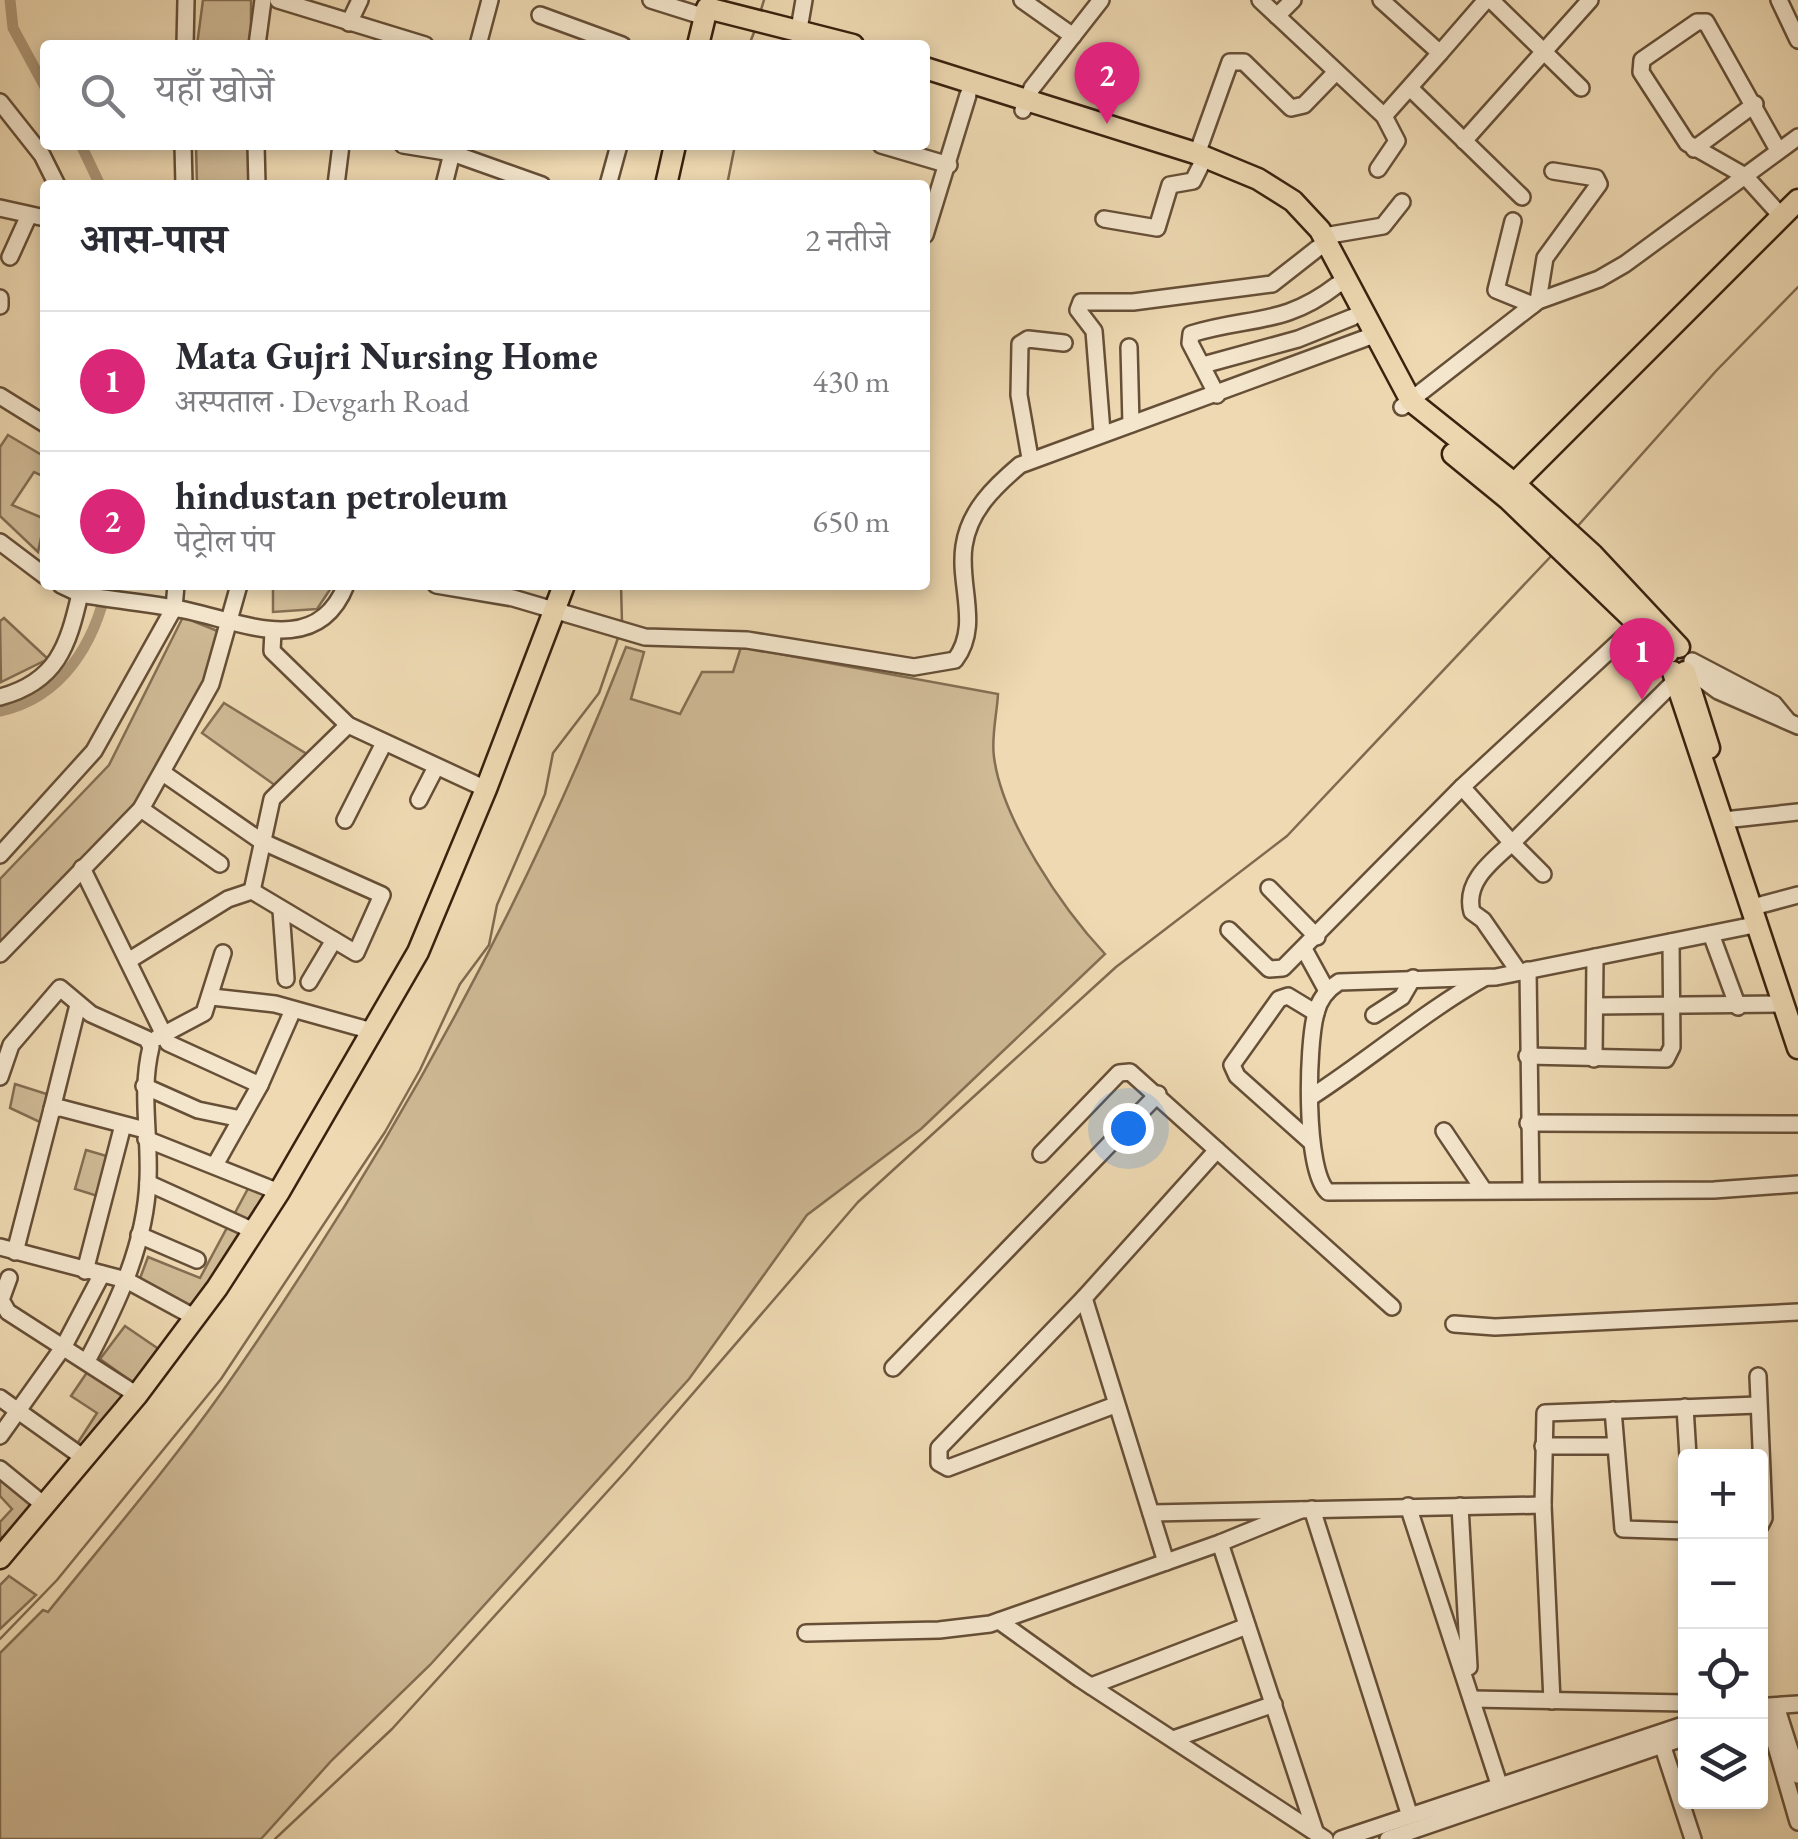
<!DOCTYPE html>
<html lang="hi">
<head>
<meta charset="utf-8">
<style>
	body { margin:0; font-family:"EB Garamond","Noto Serif Devanagari",serif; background:#f2f2f3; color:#2b2b33 }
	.controls { position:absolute; right:30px; bottom:30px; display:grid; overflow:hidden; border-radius:10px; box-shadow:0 5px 15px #0003 }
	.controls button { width:90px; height:90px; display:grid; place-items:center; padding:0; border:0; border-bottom:2px solid #e1e1e2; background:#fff; color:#2b2b33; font:50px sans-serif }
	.you { position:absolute; left:1128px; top:1128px; width:35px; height:35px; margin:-25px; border:8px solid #fff; border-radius:50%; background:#1a73e8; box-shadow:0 0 0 15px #1a73e833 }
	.badge { display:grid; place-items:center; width:65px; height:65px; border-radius:50%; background:#db2777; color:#fff; font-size:32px; font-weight:700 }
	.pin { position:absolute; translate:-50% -82px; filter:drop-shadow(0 2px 5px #0008) }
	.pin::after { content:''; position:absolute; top:52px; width:35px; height:30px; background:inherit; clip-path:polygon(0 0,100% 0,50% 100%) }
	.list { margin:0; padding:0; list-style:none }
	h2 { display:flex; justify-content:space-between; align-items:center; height:130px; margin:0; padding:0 40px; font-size:42px }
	h2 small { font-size:32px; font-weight:400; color:#7c7c81 }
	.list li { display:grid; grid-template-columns:65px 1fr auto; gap:30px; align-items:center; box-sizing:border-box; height:140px; padding:0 40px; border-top:2px solid #e1e1e2 }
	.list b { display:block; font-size:38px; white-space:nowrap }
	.list p { margin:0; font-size:32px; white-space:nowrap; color:#7c7c81 }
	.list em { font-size:32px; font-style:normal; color:#7c7c81 }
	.icon { flex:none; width:55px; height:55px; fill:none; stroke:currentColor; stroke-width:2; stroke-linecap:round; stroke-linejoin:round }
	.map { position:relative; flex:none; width:1798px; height:1839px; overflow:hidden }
	.search { position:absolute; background:#fff; box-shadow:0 5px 15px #0003; left:40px; top:40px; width:890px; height:110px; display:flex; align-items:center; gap:25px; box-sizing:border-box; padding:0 35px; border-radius:10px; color:#7c7c81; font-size:38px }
	.panel { position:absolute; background:#fff; box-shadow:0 5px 15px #0003; left:40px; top:180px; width:890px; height:410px; border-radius:10px }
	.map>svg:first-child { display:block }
	.green { fill:#cfba96; stroke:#846e52; stroke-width:2.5 }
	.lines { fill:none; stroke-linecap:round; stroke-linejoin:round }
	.stream { stroke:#806a4f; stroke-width:2.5 }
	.canal { stroke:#b09a7a; stroke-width:11 }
	.minor-casing { stroke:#664f37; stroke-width:20 }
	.major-casing { stroke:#38210e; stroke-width:25 }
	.minor { stroke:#f4e6cd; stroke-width:15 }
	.major { stroke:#eed9b2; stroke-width:20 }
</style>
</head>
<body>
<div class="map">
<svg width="1798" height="1839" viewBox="0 0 1798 1839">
	<rect width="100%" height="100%" fill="#eed9b2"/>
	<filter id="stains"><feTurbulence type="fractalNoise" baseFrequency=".002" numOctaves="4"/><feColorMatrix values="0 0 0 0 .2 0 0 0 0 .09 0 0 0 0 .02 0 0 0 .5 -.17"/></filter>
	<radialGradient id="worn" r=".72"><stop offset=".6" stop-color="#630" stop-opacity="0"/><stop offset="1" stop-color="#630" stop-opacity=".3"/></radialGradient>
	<g class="green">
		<path d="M203,0H251V45H197Z"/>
		<path d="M196,145H252V185H197Z"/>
		<path d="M8,435L45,457V477L34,472L12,505L45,519L38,552L0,516V447Z"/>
		<path d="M273,585H333L317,609L273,612Z"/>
		<path d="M183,617L220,632L203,690L154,783L0,947V879L109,765Z"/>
		<path d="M4,618L48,659L1,682L0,621Z"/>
		<path d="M626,647L644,652L631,699L680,714L702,672H733L741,647L998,694C997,714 991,737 994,757C1002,820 1062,908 1105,954L921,1129L807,1215L689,1379L430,1665L332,1760L261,1839H0V1653L43,1610L48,1612C106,1540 168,1468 222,1392C384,1161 523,911 626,647Z"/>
		<path d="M224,703L310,756L276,786L202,733Z"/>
		<path d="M15,1084L53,1096L44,1124L10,1108Z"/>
		<path d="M86,1150L117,1159L107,1199L75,1189Z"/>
		<path d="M251,1183L270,1195L198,1311L139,1281L148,1257L200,1278Z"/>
		<path d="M125,1326L163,1352L135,1384L100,1359Z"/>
		<path d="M90,1368L133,1395L85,1452L75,1447L97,1413L71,1396Z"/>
		<path d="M0,1474L40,1506L9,1544L0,1536V1522L12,1509L0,1496Z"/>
		<path d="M9,1576L36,1595L0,1629V1585Z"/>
	</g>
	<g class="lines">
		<g class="stream">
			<path d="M760,13L764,0"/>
			<path d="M749,45L755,30"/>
			<path d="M727,185L735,145"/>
			<path d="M1576,528L1716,371L1798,287"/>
			<path d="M621,585L622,623"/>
			<path d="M0,1639L57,1580L221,1379L385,1132L420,1070L460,984L489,945L497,905L545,794L553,753L599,693L619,635"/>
			<path d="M275,1839L392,1729L626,1471L858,1202L1116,967L1287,836L1554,553"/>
		</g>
		<g class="canal">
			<path d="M10,0L13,28L45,87"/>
			<path d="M81,145L100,185"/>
			<path d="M0,711C62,698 95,643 107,585"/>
		</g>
		<g class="minor-casing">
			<g id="minor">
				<path d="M278,0L425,45"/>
				<path d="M651,0L705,17"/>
				<path d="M1022,0L1073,36"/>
				<path d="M1260,0L1384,116L1397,141L1378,169"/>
				<path d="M1381,0L1440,53L1486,0"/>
				<path d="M1491,0L1581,88"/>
				<path d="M1779,0L1798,40"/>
				<path d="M540,15L622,45"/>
				<path d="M1277,16L1293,0"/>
				<path d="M349,23L360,0"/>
				<path d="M799,29L804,0"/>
				<path d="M185,45L186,0"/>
				<path d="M257,45L263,0"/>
				<path d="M478,45L490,0"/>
				<path d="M1410,88L1522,197"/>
				<path d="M0,102L42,155L57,185"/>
				<path d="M1023,110L1032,88L1101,0"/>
				<path d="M1384,116L1440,53"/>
				<path d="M1464,141L1590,0"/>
				<path d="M183,145L184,185"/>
				<path d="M256,145L257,185"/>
				<path d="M403,145L452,153L542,185"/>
				<path d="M881,145L949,165"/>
				<path d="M1694,149L1755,104"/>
				<path d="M1778,150L1706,22H1697L1642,60L1641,72L1687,143L1745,176L1782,217"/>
				<path d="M1197,154L1230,62H1244L1291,108L1304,105L1336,72"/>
				<path d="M336,185L341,145"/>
				<path d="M444,185L454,145"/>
				<path d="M608,185L619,145"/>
				<path d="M0,208L45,218"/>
				<path d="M1104,219L1157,228L1170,185L1193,181L1200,167"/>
				<path d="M1513,221L1496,290L1533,305"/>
				<path d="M925,235L968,95"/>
				<path d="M1324,236L1383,226L1402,202"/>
				<path d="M10,257L29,215"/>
				<path d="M0,298V306"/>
				<path d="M1538,301L1545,258L1599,184L1596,178L1553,171"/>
				<path d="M1129,347L1131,424"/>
				<path d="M1203,365L1298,339L1353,317"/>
				<path d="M1217,395L1190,343L1191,334C1250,316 1284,326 1337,285"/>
				<path d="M0,396L45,424"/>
				<path d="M1402,407L1538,301L1599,279L1625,264L1798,137"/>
				<path d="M1102,432L1094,331L1078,310L1081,302H1133L1272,284L1318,248"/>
				<path d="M1030,458L1019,395L1020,344L1028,339L1064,343"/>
				<path d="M0,542L45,576"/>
				<path d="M61,585L80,594C116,601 153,603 189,611C244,623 317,658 346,585"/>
				<path d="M436,585L513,598L645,637L747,640L914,667L955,660C981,626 958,585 964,546C969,511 994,487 1020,465L1374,335"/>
				<path d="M273,631L272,651L348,725L486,789"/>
				<path d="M1692,661L1774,704L1788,721"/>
				<path d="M1688,669L1718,691L1798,726"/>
				<path d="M0,697C57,682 68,646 80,594"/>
				<path d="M1462,787L1512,843L1675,681"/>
				<path d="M419,800L435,769"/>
				<path d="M141,809L220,864"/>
				<path d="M345,820L384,743"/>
				<path d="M1724,820L1798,812"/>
				<path d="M0,855L94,751L174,608L176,585"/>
				<path d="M82,868L168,1043L260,1085"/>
				<path d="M1269,888L1317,937"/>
				<path d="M252,891L272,799L348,725"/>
				<path d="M1753,907L1798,895"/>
				<path d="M281,910L286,979"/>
				<path d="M1759,924L1496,977L1339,982C1328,989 1319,1000 1316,1013C1307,1045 1304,1171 1328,1192L1714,1190L1798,1184"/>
				<path d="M1229,930L1269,969L1283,968L1462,787L1637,625"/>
				<path d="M1711,934L1738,1007"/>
				<path d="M1304,949L1327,991"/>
				<path d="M0,954L141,809L211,684L239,585"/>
				<path d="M128,961L228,899L252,891L356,953L382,895L261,841L163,773"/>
				<path d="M1528,970L1531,1188"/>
				<path d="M1519,972L1483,920L1472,912C1464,882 1491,862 1512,843L1543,874"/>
				<path d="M309,982L334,940"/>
				<path d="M212,997L275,1004L372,1031"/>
				<path d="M1595,1006L1784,1004"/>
				<path d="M1374,1015L1402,997L1413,978"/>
				<path d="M157,1038L204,1013L223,953"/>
				<path d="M1527,1056L1666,1059L1672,1047L1671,942"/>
				<path d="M1594,1059L1595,957"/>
				<path d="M0,1077L11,1045L60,988L91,1014L147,1039L151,1047C140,1092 150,1133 148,1179C146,1244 117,1305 87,1361"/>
				<path d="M144,1086L198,1110L241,1119"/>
				<path d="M1311,1097C1370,1059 1424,1012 1484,978"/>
				<path d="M52,1109L78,1005"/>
				<path d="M1528,1123L1798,1124"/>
				<path d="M1444,1131L1483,1189"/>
				<path d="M146,1139L279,1192"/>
				<path d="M1311,1142L1237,1076L1232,1065L1279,999L1288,996L1316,1013"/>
				<path d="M1041,1154L1119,1073L1130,1072L1392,1307"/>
				<path d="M215,1165L260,1085L293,1010"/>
				<path d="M148,1183L254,1231"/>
				<path d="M139,1235L197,1260"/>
				<path d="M0,1247L126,1280L194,1317"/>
				<path d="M15,1252L52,1109L61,1108L145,1130"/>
				<path d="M85,1271L123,1125"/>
				<path d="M9,1278L1,1300L8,1312L137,1395"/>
				<path d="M1084,1298L1166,1562"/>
				<path d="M1454,1324L1495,1327L1798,1312"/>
				<path d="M893,1368L1158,1094"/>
				<path d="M1758,1376L1764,1518L1760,1526"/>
				<path d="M0,1398L84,1458"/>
				<path d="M1115,1405L948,1468L939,1463V1448L1084,1298L1217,1150"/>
				<path d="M1685,1407L1688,1456"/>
				<path d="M1613,1410L1623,1529L1686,1531"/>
				<path d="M0,1436L64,1346L102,1274"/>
				<path d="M1543,1446H1614"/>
				<path d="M0,1469L44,1505"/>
				<path d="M1408,1506L1499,1784"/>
				<path d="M1460,1506L1469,1667"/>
				<path d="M1312,1509L1409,1813"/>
				<path d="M1151,1513L1543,1505"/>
				<path d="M1220,1543L1315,1831"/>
				<path d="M999,1621L1080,1679L1325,1839"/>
				<path d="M806,1633L939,1630L990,1624L1220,1543L1301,1510"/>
				<path d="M1091,1686L1247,1626"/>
				<path d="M1472,1699L1686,1703"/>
				<path d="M1552,1701L1543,1505L1545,1413L1758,1405"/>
				<path d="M1764,1705L1798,1822"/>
				<path d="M1769,1706L1798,1704"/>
				<path d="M1776,1706L1798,1775"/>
				<path d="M1660,1738L1693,1839"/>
				<path d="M1173,1739L1274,1704"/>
				<path d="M1341,1839L1686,1724"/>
				<path d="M1388,1839L1686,1737"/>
			</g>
		</g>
		<g class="major-casing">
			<g id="major">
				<path d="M698,45L707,8L853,45"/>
				<path d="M925,68L1195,153L1258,179L1293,201L1320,230L1411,401L1515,484L1593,555L1679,647"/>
				<path d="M666,185L675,145"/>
				<path d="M1453,454L1508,499L1668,653"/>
				<path d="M1506,492L1798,200"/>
				<path d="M1673,672L1798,1048"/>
				<path d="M1685,672L1709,748"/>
				<path d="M0,1558L137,1395L217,1288L279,1192L418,952L486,789L564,585"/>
			</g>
		</g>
		<use href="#minor" class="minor"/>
		<use href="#major" class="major"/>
	</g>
	<rect width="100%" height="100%" filter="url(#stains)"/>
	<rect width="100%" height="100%" fill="url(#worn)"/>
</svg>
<div class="controls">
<button>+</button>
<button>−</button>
<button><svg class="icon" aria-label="locate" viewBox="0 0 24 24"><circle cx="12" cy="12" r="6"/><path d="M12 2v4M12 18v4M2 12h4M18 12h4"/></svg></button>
<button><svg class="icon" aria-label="layers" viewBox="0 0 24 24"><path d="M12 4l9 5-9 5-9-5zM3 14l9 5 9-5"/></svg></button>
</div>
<div class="you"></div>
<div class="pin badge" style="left:1642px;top:700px">1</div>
<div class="pin badge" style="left:1107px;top:124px">2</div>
<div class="search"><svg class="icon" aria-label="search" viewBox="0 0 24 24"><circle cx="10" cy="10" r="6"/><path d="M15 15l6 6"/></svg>यहाँ खोजें</div>
<section class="panel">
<h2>आस-पास<small>2 नतीजे</small></h2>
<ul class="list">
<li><span class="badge">1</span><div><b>Mata Gujri Nursing Home</b><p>अस्पताल · Devgarh Road</p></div><em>430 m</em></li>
<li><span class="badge">2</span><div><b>hindustan petroleum</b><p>पेट्रोल पंप</p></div><em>650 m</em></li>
</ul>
</section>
</div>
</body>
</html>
